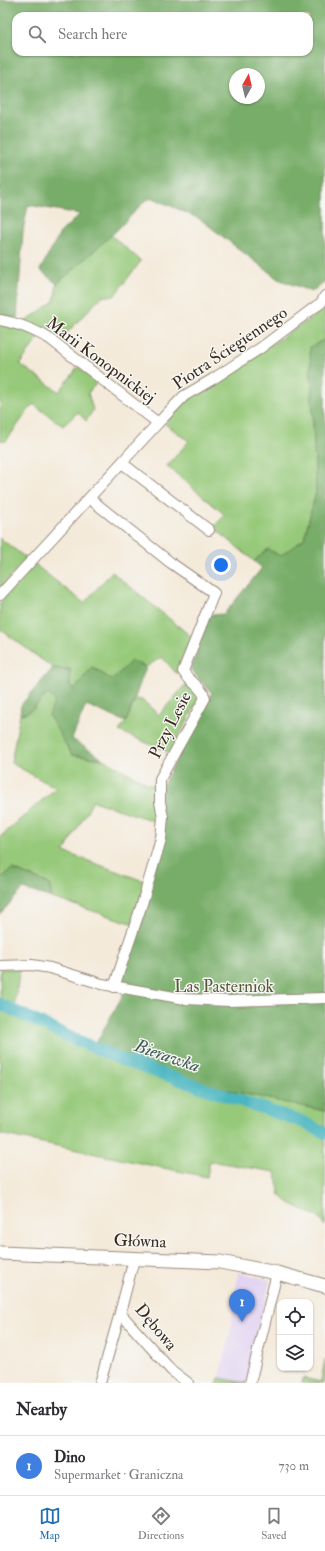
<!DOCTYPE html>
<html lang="en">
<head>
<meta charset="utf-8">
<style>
	body { margin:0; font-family:"IM FELL Double Pica",serif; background:#f7f7f7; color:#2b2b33 }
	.controls { position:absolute; right:12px; bottom:12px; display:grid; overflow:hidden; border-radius:8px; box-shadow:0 1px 3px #0004 }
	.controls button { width:36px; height:36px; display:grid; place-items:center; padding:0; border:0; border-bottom:1px solid #e1e1e2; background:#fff; color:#2b2b33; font:20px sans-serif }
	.compass { position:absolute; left:229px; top:68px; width:36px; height:36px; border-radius:50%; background:#fff; box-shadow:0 1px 3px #0004; rotate:8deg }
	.you { position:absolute; left:221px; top:565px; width:14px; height:14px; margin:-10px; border:3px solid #fff; border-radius:50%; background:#1a73e8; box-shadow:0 0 0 6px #1a73e833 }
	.badge { display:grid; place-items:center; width:26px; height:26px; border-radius:50%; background:#1f6fb2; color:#fff; font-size:13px; font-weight:700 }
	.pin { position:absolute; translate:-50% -33px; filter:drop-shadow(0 1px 2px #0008) }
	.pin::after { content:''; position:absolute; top:21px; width:14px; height:12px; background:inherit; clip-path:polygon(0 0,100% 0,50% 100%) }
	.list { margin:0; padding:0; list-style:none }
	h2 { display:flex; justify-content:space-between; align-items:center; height:52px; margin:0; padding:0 16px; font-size:17px }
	h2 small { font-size:13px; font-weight:400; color:#7c7c81 }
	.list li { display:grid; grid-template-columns:26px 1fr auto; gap:12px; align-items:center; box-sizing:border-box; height:60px; padding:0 16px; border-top:1px solid #e1e1e2 }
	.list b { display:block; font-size:15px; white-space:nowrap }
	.list p { margin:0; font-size:13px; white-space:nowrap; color:#7c7c81 }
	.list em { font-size:13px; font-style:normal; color:#7c7c81 }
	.icon { flex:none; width:22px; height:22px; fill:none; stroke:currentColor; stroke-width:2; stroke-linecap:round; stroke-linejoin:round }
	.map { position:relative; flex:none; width:325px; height:1383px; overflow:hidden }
	.search { position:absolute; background:#fff; box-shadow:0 1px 3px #0004; left:12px; right:12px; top:12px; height:44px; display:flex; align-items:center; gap:10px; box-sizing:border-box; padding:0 14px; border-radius:12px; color:#7c7c81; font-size:15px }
	.sheet { height:112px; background:#fff }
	nav { display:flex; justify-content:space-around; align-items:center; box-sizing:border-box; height:56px; border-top:1px solid #e1e1e2; background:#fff; font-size:11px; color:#7c7c81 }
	nav a { display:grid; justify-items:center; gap:2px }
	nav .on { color:#1f6fb2 }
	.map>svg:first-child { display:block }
	.built { fill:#e2d4f3 }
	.green { fill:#96c979; stroke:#687a4c }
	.forest { fill:#78ad69; stroke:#5a6c44; fill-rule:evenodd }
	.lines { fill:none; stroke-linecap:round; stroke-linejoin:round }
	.river { stroke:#48b6c1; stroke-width:12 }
	.minor-casing { stroke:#988a7c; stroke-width:12 }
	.major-casing { stroke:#988a7c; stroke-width:15 }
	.minor { stroke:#fff; stroke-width:10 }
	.major { stroke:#fff; stroke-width:13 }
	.labels { text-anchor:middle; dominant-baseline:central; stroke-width:3; stroke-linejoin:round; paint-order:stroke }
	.street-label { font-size:17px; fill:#3b2a1e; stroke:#f6f6f2 }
	.park-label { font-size:17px; fill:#565a39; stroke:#f6f6f2 }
	.water-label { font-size:18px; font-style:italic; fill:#405b57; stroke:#f6f6f2 }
</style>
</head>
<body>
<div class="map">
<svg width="325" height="1383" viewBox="0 0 325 1383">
	<rect width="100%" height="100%" fill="#f6f6f2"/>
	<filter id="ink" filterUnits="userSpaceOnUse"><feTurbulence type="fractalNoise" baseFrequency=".025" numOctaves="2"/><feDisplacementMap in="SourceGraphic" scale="8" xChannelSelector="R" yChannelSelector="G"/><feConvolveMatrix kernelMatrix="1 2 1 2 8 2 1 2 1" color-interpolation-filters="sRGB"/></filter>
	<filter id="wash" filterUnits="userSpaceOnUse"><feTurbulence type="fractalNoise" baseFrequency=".012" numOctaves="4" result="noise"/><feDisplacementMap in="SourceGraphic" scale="16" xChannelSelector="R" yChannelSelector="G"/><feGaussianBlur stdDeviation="0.9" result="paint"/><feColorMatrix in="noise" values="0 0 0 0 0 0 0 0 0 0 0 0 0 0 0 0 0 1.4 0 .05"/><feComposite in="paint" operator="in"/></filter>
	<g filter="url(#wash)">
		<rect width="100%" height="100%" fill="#f4eada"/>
		<path class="built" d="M238,1272L270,1280L247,1383L219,1378L231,1330Z"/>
		<g class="green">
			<path d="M111,235L141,261L114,296H102L64,336L47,327L43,332L26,321L54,301L57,284Z"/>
			<path d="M325,309V339L310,348L316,492L304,539L280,556L268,549L254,561L213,527L225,515L167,466L189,441L165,424L187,400Z"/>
			<path d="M0,324L18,328L39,337L20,364L59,392L78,367L98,381L88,393L93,410L86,421L78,412L63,426L33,404L6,441L0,440Z"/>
			<path d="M0,538L26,558L0,589Z"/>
			<path d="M34,564L84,603L112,572L193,638L177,674L162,657L146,667L131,661L112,680L92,667L76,689L70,686V669L53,668L0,629V603Z"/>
			<path d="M186,684L195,690L200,697L170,753L119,731L126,722L135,699L142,700L159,715Z"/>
			<path d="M48,693L55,699L72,755L103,759L152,786L158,776L160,823L93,801L64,852L146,882L134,924L52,898L49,884L13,869L0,879V837L56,788L11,763L20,714C32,714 40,701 48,693Z"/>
			<path d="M0,969H20L14,1008L0,1001Z"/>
			<path d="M0,1007L153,1073L204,1093L190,1082L325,1111V1226L318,1217L289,1203L280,1195L275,1172L210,1161L207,1177L0,1134Z"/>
			<path d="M325,1359V1383H302L303,1378L321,1382Z"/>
			<path d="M219,1378L246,1383H217Z"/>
		</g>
		<g class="forest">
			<path d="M0,0H325V281L312,292L278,279L200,219L153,198L146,200L116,231L57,284L40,270L60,233L80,214L28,205L23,231L17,318L0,317ZM16,16H309V52H16ZM235,74H259V98H235Z"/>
			<path d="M325,339V1111L190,1082L95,1045L123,995L121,972L153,877L163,785L212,693L191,670L210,615L224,614L262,568L254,561L268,549L280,556L304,539L316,492L310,347Z"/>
			<path d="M131,661L146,667L126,722L86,705L72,739L103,759L72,755L49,716L55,700L48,694C39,701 32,714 20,714L21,705L53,668L70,669V686L75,689L92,667L112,680Z"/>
			<path d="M12,869L49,884L52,898L23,889L0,914V879Z"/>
		</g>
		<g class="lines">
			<path class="river" d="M0,1004L65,1035L127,1062L303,1122L325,1133"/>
		</g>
	</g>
	<g filter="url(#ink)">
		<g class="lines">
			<g class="minor-casing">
				<g id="minor">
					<path d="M0,320C20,324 32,329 50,339L158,423"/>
					<path d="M122,463L209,530"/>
					<path d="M89,498L171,563L214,593L183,671C189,682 202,686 205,698L160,779V802L163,817L161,839L141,907L114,987"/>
					<path d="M0,595L158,423L184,396L213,379L262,347L315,307L321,303L325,296"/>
					<path d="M0,966L32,965L50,968L102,984L185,999L229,1001L325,998"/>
					<path d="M134,1259L120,1313L171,1370L188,1383"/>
					<path d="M100,1383L120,1313"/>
					<path d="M250,1383L277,1273"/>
				</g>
			</g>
			<g class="major-casing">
				<path id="major" d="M0,1253L220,1262L277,1273L325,1286"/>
			</g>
			<use href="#minor" class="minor"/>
			<use href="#major" class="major"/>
		</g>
	</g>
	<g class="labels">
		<g class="street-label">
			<text transform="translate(230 348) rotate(-34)">Piotra Ściegiennego</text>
			<text transform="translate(101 360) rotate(37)">Marii Konopnickiej</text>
			<text transform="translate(170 725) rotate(-63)">Przy Lesie</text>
			<text transform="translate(140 1241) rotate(2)">Główna</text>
			<text transform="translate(156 1327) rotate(50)">Dębowa</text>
		</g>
		<g class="park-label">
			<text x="224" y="986">Las Pasterniok</text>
		</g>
		<g class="water-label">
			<text transform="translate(167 1056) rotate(19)">Bierawka</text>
		</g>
	</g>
</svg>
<div class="controls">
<button><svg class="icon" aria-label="locate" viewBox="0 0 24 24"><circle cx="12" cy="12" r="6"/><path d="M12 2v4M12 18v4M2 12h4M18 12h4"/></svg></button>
<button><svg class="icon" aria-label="layers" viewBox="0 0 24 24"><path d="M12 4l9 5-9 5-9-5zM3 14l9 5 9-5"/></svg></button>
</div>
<svg class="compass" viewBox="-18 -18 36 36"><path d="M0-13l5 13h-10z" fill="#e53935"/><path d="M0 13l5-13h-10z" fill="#7c7c81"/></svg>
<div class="you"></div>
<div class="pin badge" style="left:242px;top:1322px;background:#3f7fe0">1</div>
<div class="search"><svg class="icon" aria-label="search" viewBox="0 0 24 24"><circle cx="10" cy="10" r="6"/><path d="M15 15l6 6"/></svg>Search here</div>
</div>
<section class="sheet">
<h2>Nearby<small></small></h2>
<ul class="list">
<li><span class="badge" style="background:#3f7fe0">1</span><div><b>Dino</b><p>Supermarket · Graniczna</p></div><em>730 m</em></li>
</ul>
</section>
<nav>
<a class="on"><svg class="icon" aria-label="map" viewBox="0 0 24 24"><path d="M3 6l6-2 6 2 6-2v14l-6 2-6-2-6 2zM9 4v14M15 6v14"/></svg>Map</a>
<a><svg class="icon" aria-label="directions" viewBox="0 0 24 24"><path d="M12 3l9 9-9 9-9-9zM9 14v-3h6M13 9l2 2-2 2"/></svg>Directions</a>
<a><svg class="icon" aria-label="saved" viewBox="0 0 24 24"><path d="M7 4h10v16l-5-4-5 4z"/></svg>Saved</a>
</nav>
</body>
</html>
